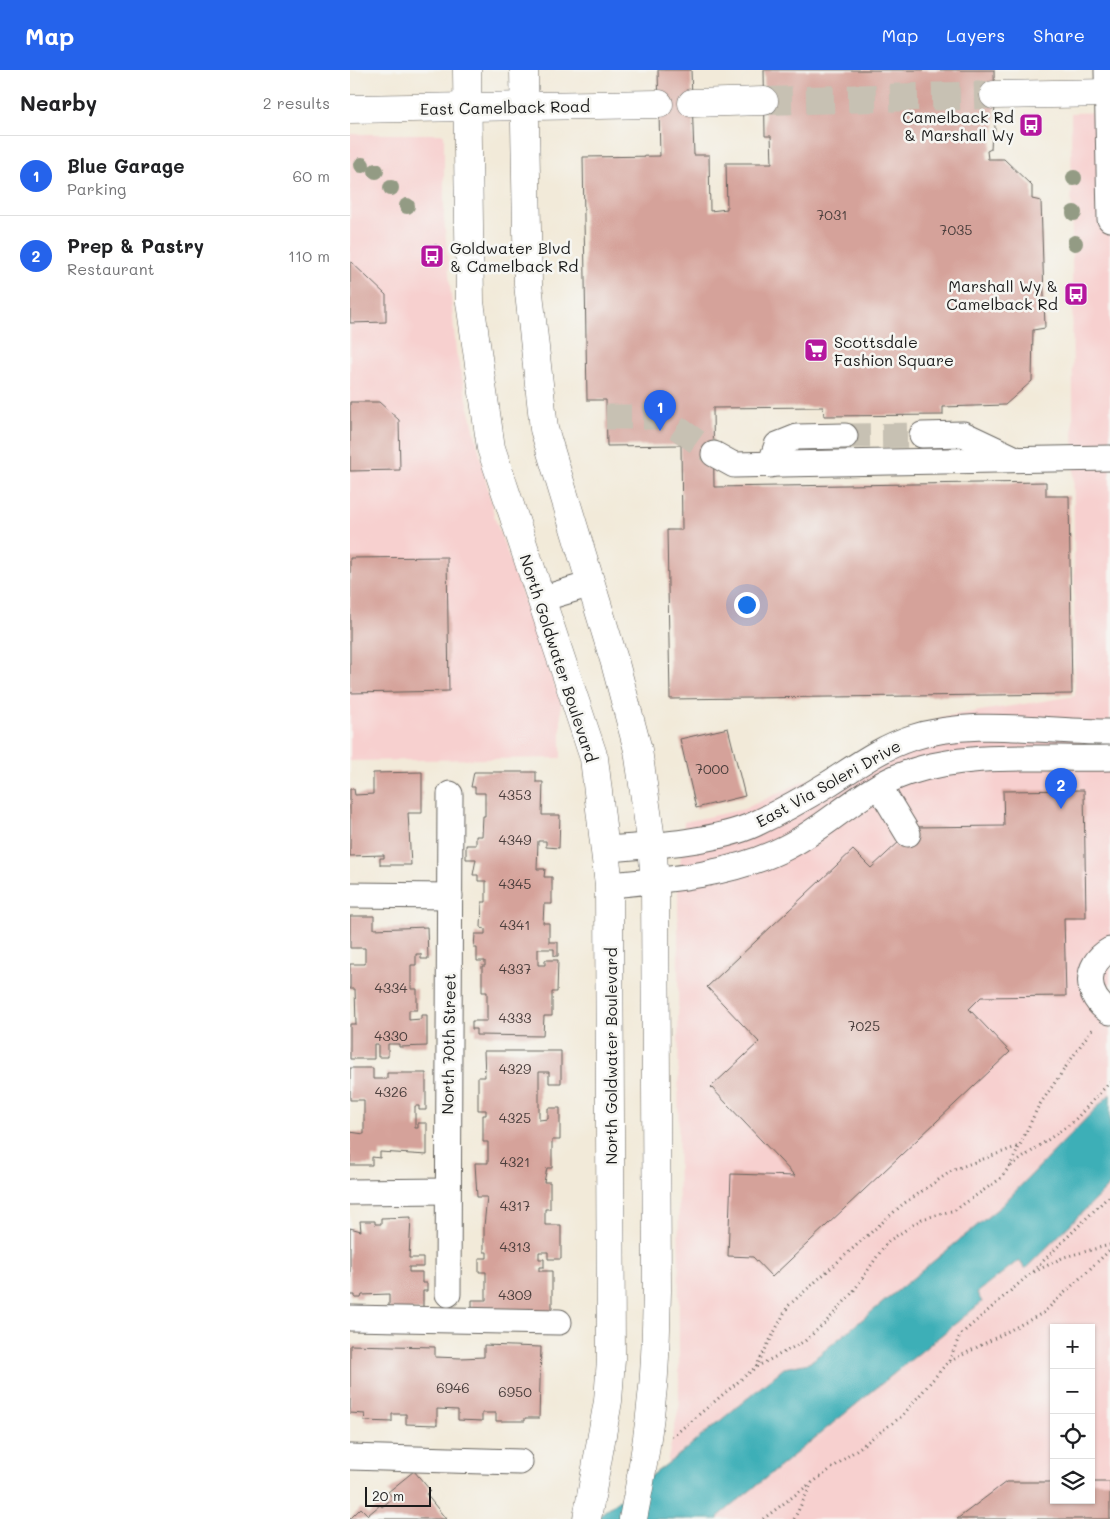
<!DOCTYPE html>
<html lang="en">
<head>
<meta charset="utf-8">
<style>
	body { margin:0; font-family:Mali,sans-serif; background:#f2f2f2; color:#202124 }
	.controls { position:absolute; right:15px; bottom:15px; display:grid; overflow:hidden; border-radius:0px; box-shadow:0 1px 4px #0004 }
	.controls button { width:45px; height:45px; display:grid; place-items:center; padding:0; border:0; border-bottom:1px solid #e0e0e0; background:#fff; color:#202124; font:25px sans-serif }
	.scale { position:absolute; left:15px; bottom:12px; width:66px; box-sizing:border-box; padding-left:5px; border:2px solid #1c1c1c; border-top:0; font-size:14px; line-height:18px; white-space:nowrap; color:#1c1c1c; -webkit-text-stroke:4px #f6f6f2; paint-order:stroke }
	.you { position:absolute; left:396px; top:534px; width:18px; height:18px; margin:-12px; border:4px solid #fff; border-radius:50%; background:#1a73e8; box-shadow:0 0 0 8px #1a73e833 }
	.badge { display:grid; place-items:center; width:32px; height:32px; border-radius:50%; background:#2563eb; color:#fff; font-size:16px; font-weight:700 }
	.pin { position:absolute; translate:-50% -41px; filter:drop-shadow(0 1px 2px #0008) }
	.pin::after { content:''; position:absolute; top:26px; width:18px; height:15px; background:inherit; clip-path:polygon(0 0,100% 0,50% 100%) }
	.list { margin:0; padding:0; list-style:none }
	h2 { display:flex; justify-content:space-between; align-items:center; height:65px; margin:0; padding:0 20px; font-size:21px }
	h2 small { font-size:16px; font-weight:400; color:#757577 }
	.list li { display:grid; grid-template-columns:32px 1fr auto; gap:15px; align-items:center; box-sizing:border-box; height:80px; padding:0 20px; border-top:1px solid #e0e0e0 }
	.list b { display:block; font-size:19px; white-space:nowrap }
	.list p { margin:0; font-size:16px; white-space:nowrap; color:#757577 }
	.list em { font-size:16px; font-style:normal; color:#757577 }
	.icon { flex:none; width:28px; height:28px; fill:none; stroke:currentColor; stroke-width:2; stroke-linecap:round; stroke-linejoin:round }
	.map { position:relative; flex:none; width:760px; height:1449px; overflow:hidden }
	header { display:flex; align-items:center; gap:30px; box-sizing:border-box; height:70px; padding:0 25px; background:#2563eb; color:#fff }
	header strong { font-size:24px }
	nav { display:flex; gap:28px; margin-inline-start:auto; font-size:18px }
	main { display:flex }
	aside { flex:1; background:#fff }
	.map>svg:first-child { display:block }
	.built { fill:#f7d0cf; fill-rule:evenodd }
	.water { fill:#3eafb7; stroke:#2d666a }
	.building { fill:#d5a29a }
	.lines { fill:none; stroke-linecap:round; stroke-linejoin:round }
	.minor-tunnel { stroke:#c7c1b3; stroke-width:25; stroke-dasharray:25 12; stroke-linecap:butt }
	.major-tunnel { stroke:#c7c1b3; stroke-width:28; stroke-dasharray:28 14; stroke-linecap:butt }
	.minor-casing { stroke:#67645e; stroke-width:27 }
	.major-casing { stroke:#67645e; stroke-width:29 }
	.path { stroke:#67645e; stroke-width:3; stroke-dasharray:1 4; stroke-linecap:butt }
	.minor { stroke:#fff; stroke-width:25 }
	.major { stroke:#fff; stroke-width:28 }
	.tree { fill:#939b84 }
	.labels { text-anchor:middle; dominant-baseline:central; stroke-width:5; stroke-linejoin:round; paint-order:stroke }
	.number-label { font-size:14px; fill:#4a3e3c }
	.street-label { font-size:16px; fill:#1c1c1c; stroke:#f6f6f2 }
	.poi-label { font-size:16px; fill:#1c1c1c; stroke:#f6f6f2; text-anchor:end }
</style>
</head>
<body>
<header>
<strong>Map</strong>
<nav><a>Map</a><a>Layers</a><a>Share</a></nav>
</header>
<main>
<aside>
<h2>Nearby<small>2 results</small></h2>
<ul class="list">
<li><span class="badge">1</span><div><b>Blue Garage</b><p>Parking</p></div><em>60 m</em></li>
<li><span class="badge">2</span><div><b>Prep &amp; Pastry</b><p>Restaurant</p></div><em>110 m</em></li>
</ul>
</aside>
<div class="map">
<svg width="760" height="1449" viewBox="0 0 760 1449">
	<rect width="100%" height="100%" fill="#f6f6f2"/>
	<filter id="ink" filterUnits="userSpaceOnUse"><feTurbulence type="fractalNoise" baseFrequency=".02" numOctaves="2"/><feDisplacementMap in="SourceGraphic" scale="10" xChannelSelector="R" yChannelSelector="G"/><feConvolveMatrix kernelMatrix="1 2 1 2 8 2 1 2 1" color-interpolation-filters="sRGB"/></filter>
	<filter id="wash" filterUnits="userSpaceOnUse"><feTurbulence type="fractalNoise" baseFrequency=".0096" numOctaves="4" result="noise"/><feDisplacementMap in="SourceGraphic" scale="20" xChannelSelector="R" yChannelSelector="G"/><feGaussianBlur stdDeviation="1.12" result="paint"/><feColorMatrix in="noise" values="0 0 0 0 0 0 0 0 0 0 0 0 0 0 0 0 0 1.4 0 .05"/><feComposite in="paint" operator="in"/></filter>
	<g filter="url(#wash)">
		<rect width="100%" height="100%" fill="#f2ead9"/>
		<g class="built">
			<path d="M760,42V1449H305L329,1337L328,817L334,752L394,739L592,647L725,626L721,43ZM704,1258H741V1430H704Z"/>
			<path d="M0,64H94V148L106,282L145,449L211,632V688L0,691Z"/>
		</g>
		<path class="water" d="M760,1024V1115L675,1199L669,1190L627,1223L632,1232L369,1446L368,1449H244L325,1388L434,1298L459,1293L651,1136Z"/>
		<g id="blocks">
			<g class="building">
				<path d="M308,0H341L344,85H359L360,141L377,139L376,93H422L421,66H415L414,0H644L645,61L642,62L641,79L637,81L638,89H654L682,116V129L691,131L695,258L683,260L682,311L655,335L593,337V345L474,346L473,337L363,338L364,417L696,412V426H719L722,624L320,629L317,460H332L331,375L257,376L256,330H237L233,87L310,86Z"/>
				<path d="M78,175H87L88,189L78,190Z"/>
				<path d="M0,191L36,225V252L0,253Z"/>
				<path d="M0,332H29L49,350L50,400L0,401Z"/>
				<path d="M97,487L99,621L0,623V488Z"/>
				<path d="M378,658L395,726L346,738L330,669Z"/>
				<path d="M72,702V743H58L61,795H30V788H34V785L0,786V719H4L5,725L23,724V703Z"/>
				<path d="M124,702H186V712H193L192,745H210L209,778L196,777V771H188L187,799H195L194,807H202V834H194L193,853H199V872H208V886H204V879H188V895H195V890H208L207,922H202V946H194L193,966L126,965V959H122V951H137V922H132V896H135V891H127V878H124L125,864H135V859L131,858L132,832H136V811H128V805H123L126,789H116V775H126V766H132L133,746H135V723H125V717H121Z"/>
				<path d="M734,720L736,848H714L716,926L631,927L619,939L660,982L422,1207L403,1187L378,1186L381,1104L445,1106L361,1017L409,972L357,917L503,780L521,798L565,757L654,756L653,721Z"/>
				<path d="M0,846H24V859L77,857L78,889H71V884H66V895H61V919H67V940H59V950L71,949V945H77V976L49,977V974H38V987H28V974H24V989H0V954H6L5,919H0V894H15V878H0Z"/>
				<path d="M134,981H211V1013H199V1002H189V1050L198,1049V1038H210V1070H202V1098H197L194,1112H200V1139H195V1155H211V1189H198V1182H189V1189H194V1197H189V1201H202V1246L122,1239V1230H136V1202H129V1188H137V1182H134V1156L137,1127H127L125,1093H138V1072H133V1045H136V1040H128V1007H135Z"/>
				<path d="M0,998H23V1009H37V1003H76V1040H69V1036H65V1058H68V1053H77V1085L30,1082V1088L22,1087V1095H0V1062L14,1064V1030H0Z"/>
				<path d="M61,1147L59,1188H73V1197H59V1202H72V1213H77V1221H73V1241H39V1224L12,1225L11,1228H5V1225H0V1158L11,1161L10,1151H25V1154H31V1148Z"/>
				<path d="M0,1275L85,1277V1287L111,1288L134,1287V1275L191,1277L189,1348H175V1351H146V1343H132V1351L108,1350V1340L87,1339V1355L56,1354V1344H42V1352L14,1351L15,1344L0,1343Z"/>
				<path d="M64,1401L80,1420L76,1424L96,1449H0L11,1438L18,1445L30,1435L32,1437L43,1428L38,1422Z"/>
				<path d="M656,1412H704V1430H741V1412H760V1449H607Z"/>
			</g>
		</g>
	</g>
	<g filter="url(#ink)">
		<use href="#blocks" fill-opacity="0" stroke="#67645e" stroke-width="1"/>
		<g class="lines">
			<g class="minor-tunnel">
				<path d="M256,347H312L364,384"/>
				<path d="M495,366L572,365"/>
			</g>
			<path class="major-tunnel" d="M414,31L644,25"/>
			<g class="minor-casing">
				<g id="minor">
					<path d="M757,0L760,149"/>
					<path d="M572,365L613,364L666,389"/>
					<path d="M364,384L384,395L760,388"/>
					<path d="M420,395L427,375L447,367L495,366"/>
					<path d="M191,529L241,514"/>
					<path d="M529,716L558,764"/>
					<path d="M256,779C298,776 367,772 405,754C430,742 455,728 478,714C505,697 530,678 561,668C626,647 693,663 760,662"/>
					<path d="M259,815C318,810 382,805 435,778C478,757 512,718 557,703C619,681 695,690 760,688"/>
					<path d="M0,825L100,826"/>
					<path d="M760,880C733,895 735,927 760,942"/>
					<path d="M0,1122L97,1121"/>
					<path d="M98,1224L100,724"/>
					<path d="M0,1248L209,1252"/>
					<path d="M0,1387L170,1392"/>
				</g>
			</g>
			<g class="major-casing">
				<g id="major">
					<path d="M117,0L120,232L141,378L244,688L259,815L261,1289L258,1331L237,1449"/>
					<path d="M174,0L178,214L194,359L265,593L288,680L302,776L305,811L307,1221C306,1253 306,1285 303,1317C299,1361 292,1405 283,1449"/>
					<path d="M644,25L760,23"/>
					<path d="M342,33L414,31"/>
					<path d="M0,39L309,34"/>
				</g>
			</g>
			<g class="path">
				<path d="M661,1096L723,1052L760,1012"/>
				<path d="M684,1202L714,1187L760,1175"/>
				<path d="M599,1291L610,1265L681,1203L760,1125"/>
				<path d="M406,1297L438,1236L553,1134L603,1100L669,1076"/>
				<path d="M322,1367L406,1297L455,1271L480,1248L503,1222L537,1172L572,1149L605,1140L650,1109L660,1096L688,1037L742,959"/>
				<path d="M413,1449L461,1413"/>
				<path d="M444,1449L462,1413L552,1346L597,1293L693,1243L760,1180"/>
			</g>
			<use href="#minor" class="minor"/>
			<use href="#major" class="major"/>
		</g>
		<g class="tree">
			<circle cx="12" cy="95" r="8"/>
			<circle cx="26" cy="101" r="8"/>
			<circle cx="724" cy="108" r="8"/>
			<circle cx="41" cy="118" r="8"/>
			<circle cx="57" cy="136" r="8"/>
			<circle cx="724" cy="143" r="8"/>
			<circle cx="725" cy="173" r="8"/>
		</g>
	</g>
	<defs>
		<g id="bus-square" transform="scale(1.25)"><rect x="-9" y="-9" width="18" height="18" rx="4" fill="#b5179e" stroke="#f6f6f2"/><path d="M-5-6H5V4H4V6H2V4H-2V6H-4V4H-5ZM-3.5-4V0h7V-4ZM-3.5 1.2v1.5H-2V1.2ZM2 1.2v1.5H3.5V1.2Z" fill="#fff"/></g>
		<g id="supermarket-square" transform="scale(1.25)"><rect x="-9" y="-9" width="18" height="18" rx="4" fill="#b5179e" stroke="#f6f6f2"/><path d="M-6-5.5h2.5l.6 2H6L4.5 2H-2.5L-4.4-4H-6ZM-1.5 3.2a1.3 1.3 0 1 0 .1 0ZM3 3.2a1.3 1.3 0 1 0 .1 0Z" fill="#fff"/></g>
	</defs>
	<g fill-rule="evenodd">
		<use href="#bus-square" x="681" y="55"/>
		<use href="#bus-square" x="82" y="186"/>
		<use href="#bus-square" x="726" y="224"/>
		<use href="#supermarket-square" x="466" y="280"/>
	</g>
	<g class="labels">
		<g class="number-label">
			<text x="482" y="144">7031</text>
			<text x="606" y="159">7035</text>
			<text x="362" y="698">7000</text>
			<text x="165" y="724">4353</text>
			<text x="165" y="769">4349</text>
			<text x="165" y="813">4345</text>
			<text x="165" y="854">4341</text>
			<text x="165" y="898">4337</text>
			<text x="41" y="917">4334</text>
			<text x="165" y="947">4333</text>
			<text x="514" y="955">7025</text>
			<text x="41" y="965">4330</text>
			<text x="165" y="998">4329</text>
			<text x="41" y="1021">4326</text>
			<text x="165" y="1047">4325</text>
			<text x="165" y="1091">4321</text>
			<text x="165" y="1135">4317</text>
			<text x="165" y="1176">4313</text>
			<text x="165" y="1224">4309</text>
			<text x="103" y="1317">6946</text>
			<text x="165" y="1321">6950</text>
		</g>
		<g class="street-label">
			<text transform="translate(155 37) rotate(-1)">East Camelback Road</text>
			<text transform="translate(209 588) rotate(72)">North Goldwater Boulevard</text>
			<text transform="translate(478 713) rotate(-29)">East Via Soleri Drive</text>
			<text transform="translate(98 974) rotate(-89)">North 70th Street</text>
			<text transform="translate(260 986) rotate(-90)">North Goldwater Boulevard</text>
		</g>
		<g class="poi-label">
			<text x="664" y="46">Camelback Rd<tspan x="664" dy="18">&amp; Marshall Wy</tspan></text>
			<text x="100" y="177" text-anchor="start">Goldwater Blvd<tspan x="100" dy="18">&amp; Camelback Rd</tspan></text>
			<text x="708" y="215">Marshall Wy &amp;<tspan x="708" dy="18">Camelback Rd</tspan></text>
			<text x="484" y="271" text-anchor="start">Scottsdale<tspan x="484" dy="18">Fashion Square</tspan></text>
		</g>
	</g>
</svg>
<div class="controls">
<button>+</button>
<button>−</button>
<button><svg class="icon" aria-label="locate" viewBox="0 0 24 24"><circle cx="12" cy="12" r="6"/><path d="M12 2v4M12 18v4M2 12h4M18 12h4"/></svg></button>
<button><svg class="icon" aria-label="layers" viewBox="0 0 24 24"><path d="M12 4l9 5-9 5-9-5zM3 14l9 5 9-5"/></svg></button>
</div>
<div class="scale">20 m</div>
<div class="you"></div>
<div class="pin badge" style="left:310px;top:361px">1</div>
<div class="pin badge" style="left:711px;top:739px">2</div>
</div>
</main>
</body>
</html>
